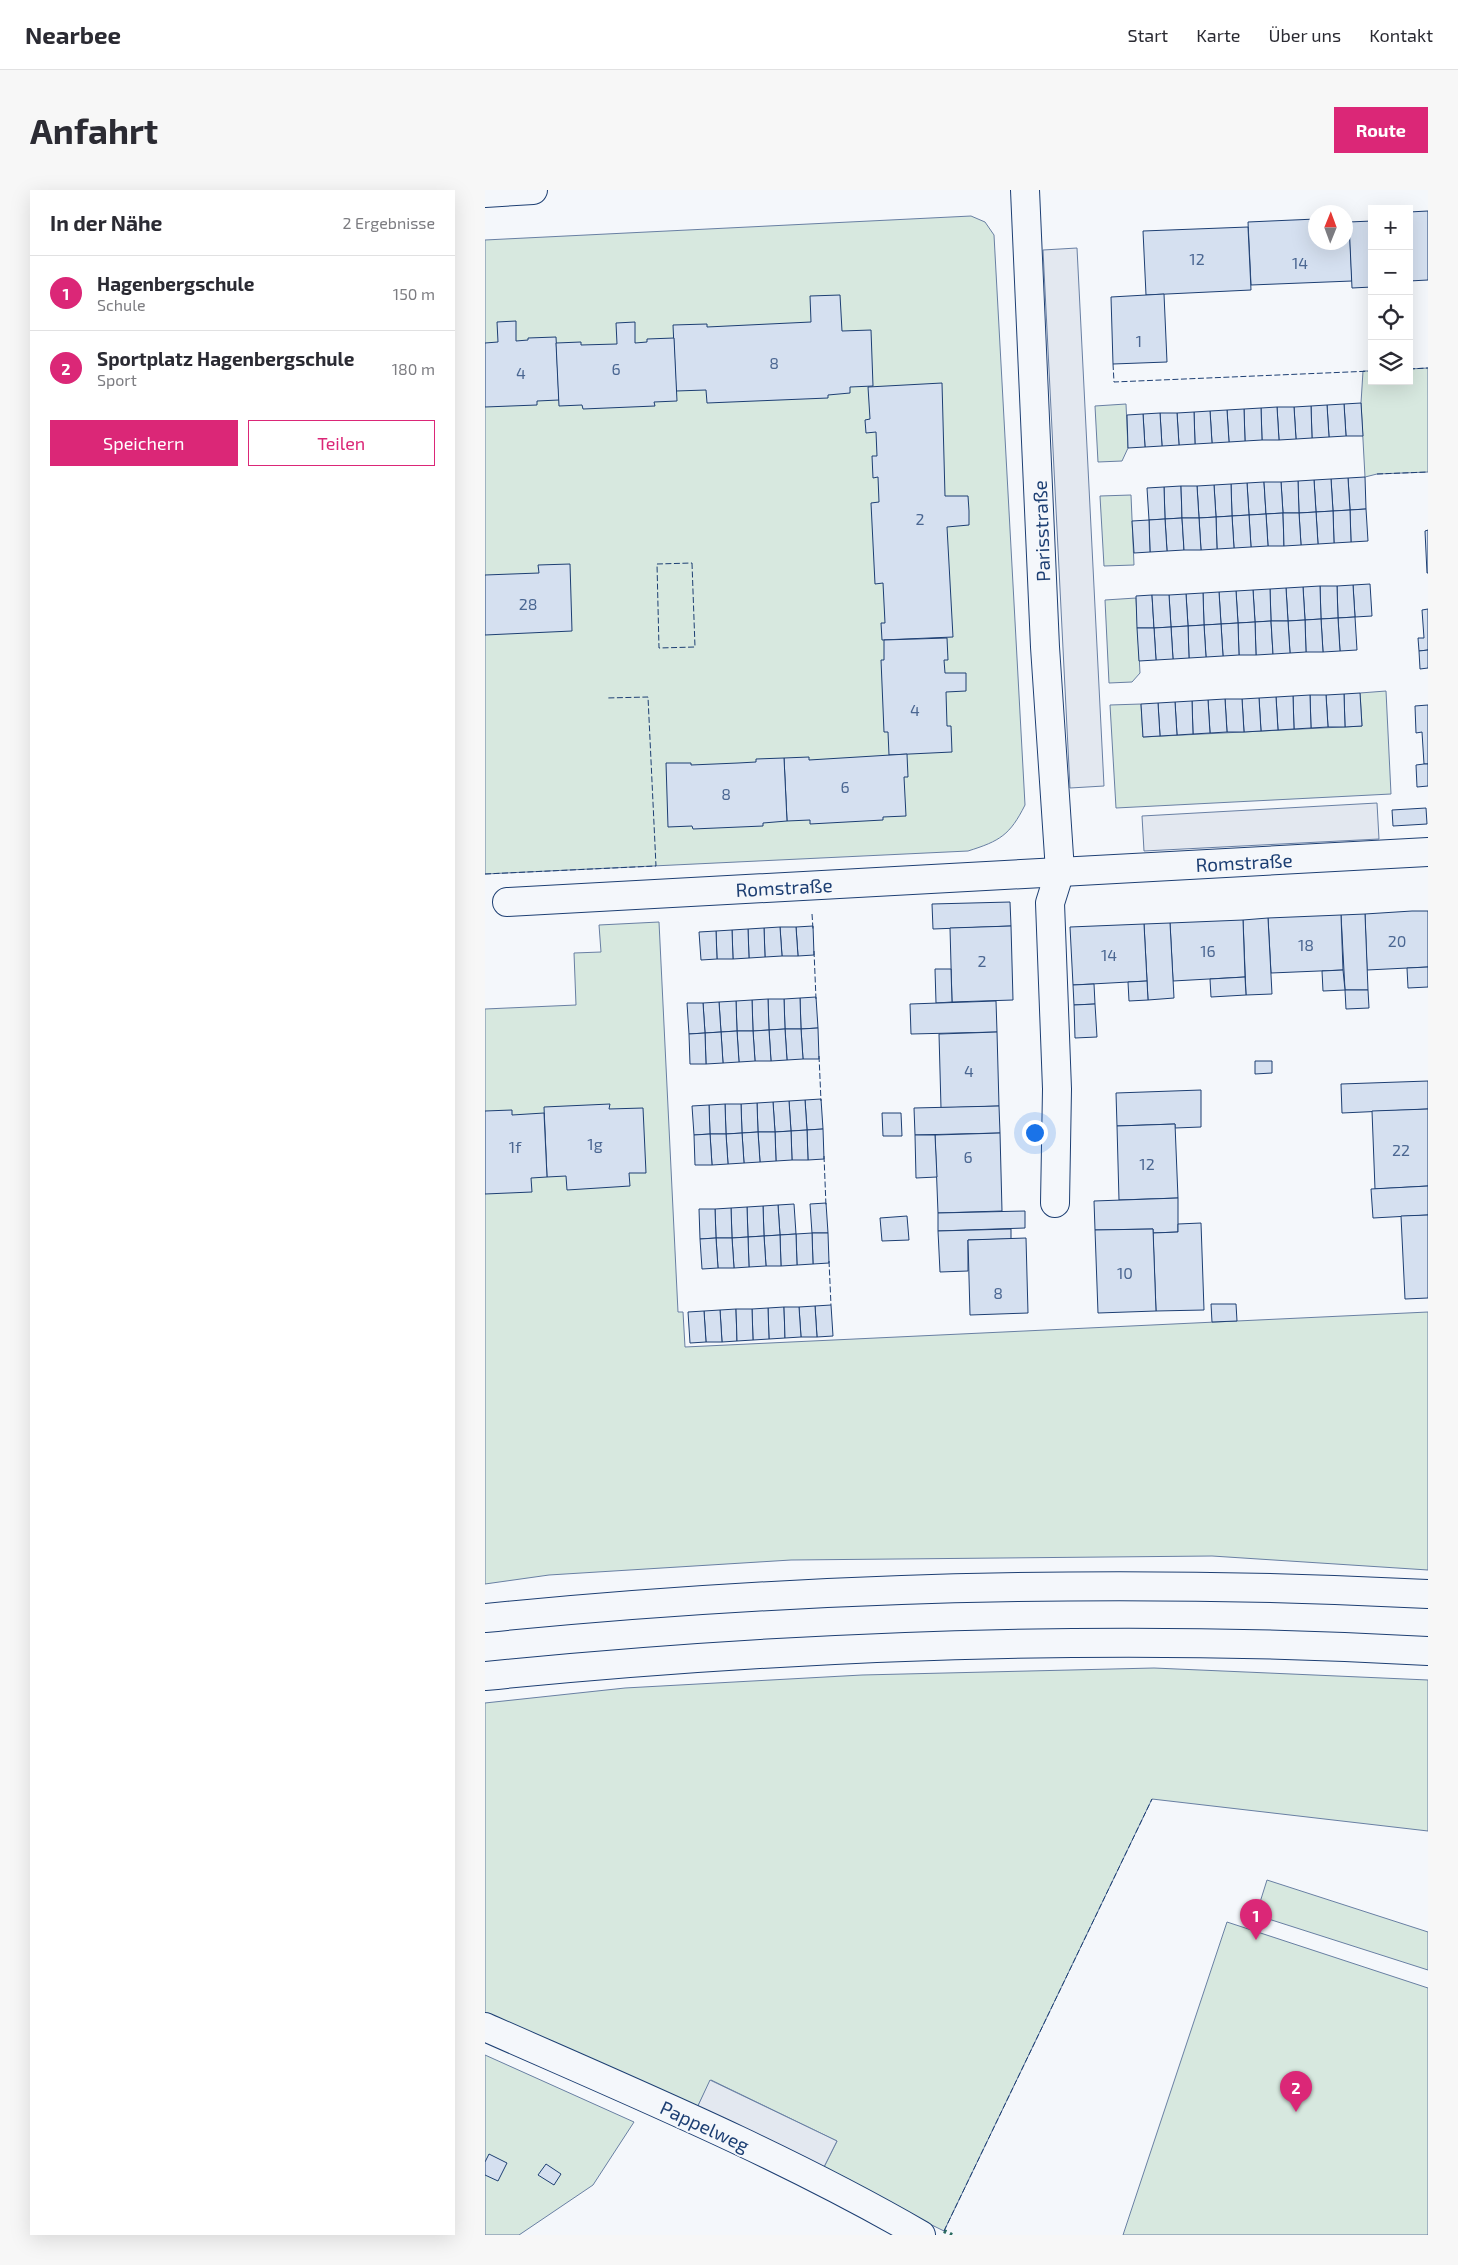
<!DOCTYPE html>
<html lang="de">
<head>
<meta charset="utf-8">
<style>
	body { margin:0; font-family:"Exo 2",sans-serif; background:#f7f7f7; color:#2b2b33 }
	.controls { position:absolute; right:15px; top:15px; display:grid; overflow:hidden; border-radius:0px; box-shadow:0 5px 20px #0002 }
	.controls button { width:45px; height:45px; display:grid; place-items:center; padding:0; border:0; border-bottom:1px solid #e1e1e2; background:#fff; color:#2b2b33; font:25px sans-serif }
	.compass { position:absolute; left:823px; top:15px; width:45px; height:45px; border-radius:50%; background:#fff; box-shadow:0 5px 20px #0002; rotate:1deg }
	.you { position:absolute; left:549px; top:942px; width:18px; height:18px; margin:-12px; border:4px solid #fff; border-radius:50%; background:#1a73e8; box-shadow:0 0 0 8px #1a73e833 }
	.badge { display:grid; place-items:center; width:32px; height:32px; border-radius:50%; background:#db2777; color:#fff; font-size:16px; font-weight:700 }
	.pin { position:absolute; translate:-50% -41px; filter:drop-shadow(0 1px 2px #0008) }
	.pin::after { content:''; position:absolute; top:26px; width:18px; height:15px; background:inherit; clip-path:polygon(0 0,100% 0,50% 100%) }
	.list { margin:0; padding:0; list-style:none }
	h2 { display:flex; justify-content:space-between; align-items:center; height:65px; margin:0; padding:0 20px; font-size:21px }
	h2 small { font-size:16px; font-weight:400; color:#7c7c81 }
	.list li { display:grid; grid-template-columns:32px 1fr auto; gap:15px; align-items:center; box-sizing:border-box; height:75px; padding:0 20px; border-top:1px solid #e1e1e2 }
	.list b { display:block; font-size:19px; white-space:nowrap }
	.list p { margin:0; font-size:16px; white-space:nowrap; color:#7c7c81 }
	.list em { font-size:16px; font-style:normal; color:#7c7c81 }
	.actions { display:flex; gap:10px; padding:15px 20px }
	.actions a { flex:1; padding:11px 0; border:1px solid #db2777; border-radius:0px; text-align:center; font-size:18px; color:#db2777 }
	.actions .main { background:#db2777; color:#fff }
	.icon { flex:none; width:28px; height:28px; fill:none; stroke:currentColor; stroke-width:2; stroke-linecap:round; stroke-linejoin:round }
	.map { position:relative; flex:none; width:943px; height:2045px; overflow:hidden; border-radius:0px }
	header { display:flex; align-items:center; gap:30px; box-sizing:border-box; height:70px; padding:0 25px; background:#fff; border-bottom:1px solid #e1e1e2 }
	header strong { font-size:24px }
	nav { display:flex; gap:28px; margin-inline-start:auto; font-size:18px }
	.intro { display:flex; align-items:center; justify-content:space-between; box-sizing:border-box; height:120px; padding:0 30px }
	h1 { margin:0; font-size:35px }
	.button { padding:12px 22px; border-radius:0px; background:#db2777; color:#fff; font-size:18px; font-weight:700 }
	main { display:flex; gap:30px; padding:0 30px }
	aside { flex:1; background:#fff; border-radius:0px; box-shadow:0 5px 20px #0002 }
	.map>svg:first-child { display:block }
	.green { fill:#d7e8df; stroke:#687fa3 }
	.parking { fill:#e3e8f0; stroke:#687fa3 }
	.building { fill:#d5e0f0; stroke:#1d3f73 }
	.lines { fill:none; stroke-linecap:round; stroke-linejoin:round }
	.street-casing { stroke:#1d3f73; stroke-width:30 }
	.highway-casing { stroke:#1d3f73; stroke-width:30 }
	.street { stroke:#f4f7fb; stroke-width:28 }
	.highway { stroke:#f4f7fb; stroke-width:28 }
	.hedge { stroke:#2c6c60; stroke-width:4; stroke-dasharray:2.5 4; stroke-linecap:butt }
	.fence { stroke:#1d3f73; stroke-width:1; stroke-dasharray:6 2.5; stroke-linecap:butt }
	.labels { text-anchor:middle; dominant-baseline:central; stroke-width:4; stroke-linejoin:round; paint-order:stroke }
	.number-label { font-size:16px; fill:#4b6792 }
	.street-label { font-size:19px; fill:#1d3f73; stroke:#f4f7fb }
</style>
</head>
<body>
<header>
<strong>Nearbee</strong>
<nav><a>Start</a><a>Karte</a><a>Über uns</a><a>Kontakt</a></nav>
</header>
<div class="intro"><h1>Anfahrt</h1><a class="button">Route</a></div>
<main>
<aside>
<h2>In der Nähe<small>2 Ergebnisse</small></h2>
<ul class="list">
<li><span class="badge">1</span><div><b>Hagenbergschule</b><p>Schule</p></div><em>150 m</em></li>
<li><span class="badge">2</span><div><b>Sportplatz Hagenbergschule</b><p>Sport</p></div><em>180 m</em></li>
</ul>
<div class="actions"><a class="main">Speichern</a><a>Teilen</a></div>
</aside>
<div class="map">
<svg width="943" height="2045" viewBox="0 0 943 2045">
	<rect width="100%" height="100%" fill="#f4f7fb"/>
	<g class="green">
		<path d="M486,26L500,32L509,45L540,615C525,645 515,651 483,661L0,684V50Z"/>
		<path d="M943,178V282L892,284L880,287L876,213L878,181H887V191H924V179Z"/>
		<path d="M641,214L643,258L637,271L613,272L610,216Z"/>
		<path d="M646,305L649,375L619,376L615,306Z"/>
		<path d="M651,408L655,483L647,492L624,493L620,410Z"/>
		<path d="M901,501L906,604L631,618L625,515L656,514L658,547L877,536L875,503Z"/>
		<path d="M174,732L193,1122H198L200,1157L943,1122V1380L727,1366L306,1370L64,1385L0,1394V819L91,815L89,763L116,762L114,735Z"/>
		<path d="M669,1478L943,1490V1641L667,1609L459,2041L337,1981L352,1951L226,1890L211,1920L0,1823V1513L140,1498L377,1485Z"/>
		<path d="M782,1690L943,1742V1780L771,1725Z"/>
		<path d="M742,1732L943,1798V2045H638Z"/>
		<path d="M0,1865L149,1932L108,1995L34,2045H0Z"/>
	</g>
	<g class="parking">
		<path d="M592,58L619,596L585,598L558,60Z"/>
		<path d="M892,613L894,649L659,661L657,626Z"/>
		<path d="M225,1890L352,1951L337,1981L211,1920Z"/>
	</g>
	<g class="building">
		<path d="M943,21V90L924,91V22Z"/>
		<path d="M861,28H864L867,91L766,95L763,32L831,29V52H861Z"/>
		<path d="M887,31V97L867,98L864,32Z"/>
		<path d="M763,37L766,100L661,105L658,41Z"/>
		<path d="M679,104L682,172L628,174L626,107Z"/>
		<path d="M355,105L357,141L386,140L388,196L365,197V203L343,205V208L222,213L221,200L191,201L188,135L222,134V137L326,132L325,106Z"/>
		<path d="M31,131V151L43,150V148L71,147L74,210L52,211V215L0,217V153L13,152L12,132Z"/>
		<path d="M150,132V153L162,152V149L189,148L192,211L169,212L170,216L98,219L97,215L74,216L71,153L96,152V155L132,154L131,133Z"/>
		<path d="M457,193L460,306H483L484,321V335L462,337L468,447L397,450L396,433H400L398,393L390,394L386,313L394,312L393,287L388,288L387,266H392L391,242L381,243L380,230L385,229L383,197Z"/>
		<path d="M876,213L878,246H861L859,214Z"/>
		<path d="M859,214L861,246L844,247L842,215Z"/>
		<path d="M842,215L844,247L827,248L826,216Z"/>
		<path d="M826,216L827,248L811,249L809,217Z"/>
		<path d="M792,217H809L811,249L794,250Z"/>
		<path d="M792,217L794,250H777L776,218Z"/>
		<path d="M776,218L777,250L760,251L759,219Z"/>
		<path d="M759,219L760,251L744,252L742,220Z"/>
		<path d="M742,220L744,252L727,253L725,221Z"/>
		<path d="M725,221L727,253L710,254L709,222Z"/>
		<path d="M709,222L710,254L694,255L692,223Z"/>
		<path d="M675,223H692L694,255L677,256Z"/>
		<path d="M675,223L677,256L660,257L658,224Z"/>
		<path d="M658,224L660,257L643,258L642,225Z"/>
		<path d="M880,287L881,319L865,320L863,288Z"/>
		<path d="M863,288L865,320L848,321L846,289Z"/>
		<path d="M846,289L848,321L831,322L829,290Z"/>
		<path d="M829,290L831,322L814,323L813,291Z"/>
		<path d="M813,291L814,323H798L796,292Z"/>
		<path d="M779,292L781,324L764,325L762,293Z"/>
		<path d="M779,292H796L798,323L781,324Z"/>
		<path d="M762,293L764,325L747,326L746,294Z"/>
		<path d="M746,294L747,326L731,327L729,295Z"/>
		<path d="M729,295L731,327L714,328L712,296Z"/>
		<path d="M696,296L697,328L680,329L679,297Z"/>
		<path d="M696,296H712L714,328H697Z"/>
		<path d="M679,297L680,329L664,330L662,298Z"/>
		<path d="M881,319L883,351L866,352L865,320Z"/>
		<path d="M865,320L866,352L849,353L848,321Z"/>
		<path d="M848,321L849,353L833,354L831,322Z"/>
		<path d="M831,322L833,354L816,355L814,323Z"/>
		<path d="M798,323L799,356H783L781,324Z"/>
		<path d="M798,323H814L816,355L799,356Z"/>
		<path d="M781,324L783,356L766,357L764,325Z"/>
		<path d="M764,325L766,357L749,358L747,326Z"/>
		<path d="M747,326L749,358L732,359L731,327Z"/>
		<path d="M731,327L732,359L716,360L714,328Z"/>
		<path d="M697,328L699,360L682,361L680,329Z"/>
		<path d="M697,328H714L716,360H699Z"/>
		<path d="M680,329L682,361L665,362L664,330Z"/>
		<path d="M664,330L665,362L649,363L647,331Z"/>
		<path d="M943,340V383H942L940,341Z"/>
		<path d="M85,374L87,441L0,445V385L54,383L53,375Z"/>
		<path d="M885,394L887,426L870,427L868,395Z"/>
		<path d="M868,395L870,427L853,428L852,396Z"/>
		<path d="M835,396H852L853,428L836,429Z"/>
		<path d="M835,396L836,429L820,430L818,397Z"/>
		<path d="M818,397L820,430L803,431L801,398Z"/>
		<path d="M801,398L803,431H786L785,399Z"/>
		<path d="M785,399L786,431L770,432L768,400Z"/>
		<path d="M768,400L770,432L753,433L751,401Z"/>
		<path d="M751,401L753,433L736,434L734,402Z"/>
		<path d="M734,402L736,434L719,435L718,403Z"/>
		<path d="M718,403L719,435L703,436L701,404Z"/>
		<path d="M701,404L703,436L686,437L684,405Z"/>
		<path d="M667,405L669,438H652L651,406Z"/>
		<path d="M667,405H684L686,437L669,438Z"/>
		<path d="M943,419V460L934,461L933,448H939L937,420Z"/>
		<path d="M870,427L872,460L855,461L853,428Z"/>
		<path d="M853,428L855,461L838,462L836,429Z"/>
		<path d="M836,429L838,462H821L820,430Z"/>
		<path d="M820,430L821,462L805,463L803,431Z"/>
		<path d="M786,431L788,464L771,465L770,432Z"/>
		<path d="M786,431H803L805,463L788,464Z"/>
		<path d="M770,432L771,465H754L753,433Z"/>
		<path d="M753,433L754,465L738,466L736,434Z"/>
		<path d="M736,434L738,466L721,467L719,435Z"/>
		<path d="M719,435L721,467L704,468L703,436Z"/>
		<path d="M703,436L704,468L688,469L686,437Z"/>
		<path d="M686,437L688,469L671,470L669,438Z"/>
		<path d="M652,438H669L671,470L654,471Z"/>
		<path d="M462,448L463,470H459L460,483H481V501L461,502L462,536H466L467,562L404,565L403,542H399L396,470H399V450Z"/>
		<path d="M943,460V478L935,479L934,461Z"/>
		<path d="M875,503L877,536L860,537L859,504Z"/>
		<path d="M859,504L860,537H843L841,505Z"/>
		<path d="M825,505H841L843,537L826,538Z"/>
		<path d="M825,505L826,538L809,539L808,506Z"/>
		<path d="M808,506L809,539L793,540L791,507Z"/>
		<path d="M791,507L793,540L776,541L774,508Z"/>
		<path d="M774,508L776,541L759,542L757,509Z"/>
		<path d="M740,509H757L759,542H742Z"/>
		<path d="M740,509L742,542L725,543L723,510Z"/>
		<path d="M723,510L725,543L708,544L707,511Z"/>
		<path d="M707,511L708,544L692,545L690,512Z"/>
		<path d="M690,512L692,545L675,546L673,513Z"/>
		<path d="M673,513L675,546L658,547L656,514Z"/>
		<path d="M943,515V574H939L937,542L931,543L930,516Z"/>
		<path d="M422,564L423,587H419L421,626L398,627V630L325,634V630L302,631L299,568L324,567V570Z"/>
		<path d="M299,568L302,631L278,633V636L208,639L207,636L183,637L181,573H206V575L253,573L271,572V569Z"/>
		<path d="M939,574H943V596L932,597L931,575Z"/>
		<path d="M941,618L942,634L908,636L907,620Z"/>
		<path d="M525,712L526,736L448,739L447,714Z"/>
		<path d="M927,721H943V777L882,780L880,724Z"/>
		<path d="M880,724L883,800H860L856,725Z"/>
		<path d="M856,725L858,780L786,783L783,728Z"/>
		<path d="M783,728L787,804L761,805L758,730Z"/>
		<path d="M758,730L760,787L688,791L685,733Z"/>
		<path d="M685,733L689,808L663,810L659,734Z"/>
		<path d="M659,734L662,791L588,795L585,737Z"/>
		<path d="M328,736L329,765L313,766L311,737Z"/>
		<path d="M526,736L528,810L467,812L465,738Z"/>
		<path d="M295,737H311L313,766H297Z"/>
		<path d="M295,737L297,766L280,767L279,738Z"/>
		<path d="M279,738L280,767L264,768L263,739Z"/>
		<path d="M263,739L264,768L248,769L247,740Z"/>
		<path d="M247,740L248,769H232L231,741Z"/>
		<path d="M231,741L232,769L216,770L214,742Z"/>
		<path d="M943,777V797L923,798L922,778Z"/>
		<path d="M450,779H466L467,812L451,813Z"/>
		<path d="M858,780L860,800L838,801L837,781Z"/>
		<path d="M760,787L761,805L726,807L725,789Z"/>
		<path d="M662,791L663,810L644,811L643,792Z"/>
		<path d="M609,794L610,814L589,815L588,795Z"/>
		<path d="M860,800H883L884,818L861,819Z"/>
		<path d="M331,807L333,838L316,839L315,808Z"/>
		<path d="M315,808L316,839H300L299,809Z"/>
		<path d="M283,809H299L300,839L284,840Z"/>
		<path d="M283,809L284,840L268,841L267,810Z"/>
		<path d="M267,810L268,841H252L251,811Z"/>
		<path d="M251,811L252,841L236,842L234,812Z"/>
		<path d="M511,811L512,842L426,844L425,814Z"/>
		<path d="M234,812L236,842L220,843L218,813Z"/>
		<path d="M202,813H218L220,843L204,844Z"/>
		<path d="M610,814L612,847L590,848L589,815Z"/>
		<path d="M333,838L334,869H318L316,839Z"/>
		<path d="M300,839H316L318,869L302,870Z"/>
		<path d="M300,839L302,870L286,871L284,840Z"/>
		<path d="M284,840L286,871H270L268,841Z"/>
		<path d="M252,841H268L270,871L254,872Z"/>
		<path d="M252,841L254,872L238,873L236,842Z"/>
		<path d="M236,842L238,873L221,874L220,843Z"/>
		<path d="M512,842L514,916L456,918L454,844Z"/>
		<path d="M220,843L221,874H205L204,844Z"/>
		<path d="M770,871H787V883L770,884Z"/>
		<path d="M943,891V919L857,923L856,894Z"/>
		<path d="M716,900V937L690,938V934L632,936L631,903Z"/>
		<path d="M336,909L338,939L322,940L320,910Z"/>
		<path d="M320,910L322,940L306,941L304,911Z"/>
		<path d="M304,911L306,941L290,942L288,912Z"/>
		<path d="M288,912L290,942H273L272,913Z"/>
		<path d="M272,913L273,942L257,943L256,914Z"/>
		<path d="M125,914L124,919L158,918L161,983H144L145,996L82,1000L81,986L62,987L59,917Z"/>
		<path d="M240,914H256L257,943L241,944Z"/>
		<path d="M240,914L241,944H225L224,915Z"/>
		<path d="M224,915L225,944L209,945L207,916Z"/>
		<path d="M514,916L515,943L430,945L429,918Z"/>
		<path d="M943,919V996L890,999L887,921Z"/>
		<path d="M27,920V925L59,923L62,987L46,988L47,1002L0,1004V921Z"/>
		<path d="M397,923H416L417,946H398Z"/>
		<path d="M690,934L693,1008L634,1010L632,936Z"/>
		<path d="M338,939L339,969L323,970L322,940Z"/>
		<path d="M322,940L323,970H307L306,941Z"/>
		<path d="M306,941L307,970L291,971L290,942Z"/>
		<path d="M273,942H290L291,971L275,972Z"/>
		<path d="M273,942L275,972L259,973L257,943Z"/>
		<path d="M257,943L259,973L243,974L241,944Z"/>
		<path d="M515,943L517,1021L453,1023L450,945Z"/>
		<path d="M225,944H241L243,974L227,975Z"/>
		<path d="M225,944L227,975H210L209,945Z"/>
		<path d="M430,945H450L452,987L431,988Z"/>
		<path d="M943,996V1025L888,1028L886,999Z"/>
		<path d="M693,1008V1042L668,1043V1039L610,1040L609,1011Z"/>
		<path d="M341,1013L343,1043H327L325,1014Z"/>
		<path d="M309,1014L311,1044L295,1045L293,1015Z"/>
		<path d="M293,1015L295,1045L279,1046L278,1016Z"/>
		<path d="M278,1016L279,1046L263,1047L262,1017Z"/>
		<path d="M262,1017L263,1047L247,1048L246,1018Z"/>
		<path d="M246,1018L247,1048H231L230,1019Z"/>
		<path d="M214,1019H230L231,1048L215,1049Z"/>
		<path d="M540,1021V1038L453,1041V1023Z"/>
		<path d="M943,1025V1108L920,1109L916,1026Z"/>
		<path d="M422,1026L424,1050L397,1051L395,1028Z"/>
		<path d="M716,1033L719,1120L671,1121L668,1043L693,1042V1034Z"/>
		<path d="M526,1039V1049L483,1050V1081L455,1082L453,1041Z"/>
		<path d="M668,1039L671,1121L613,1123L610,1040Z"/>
		<path d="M327,1043H343L344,1073L328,1074Z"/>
		<path d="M327,1043L328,1074L312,1075L311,1044Z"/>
		<path d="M311,1044L312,1075L296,1076L295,1045Z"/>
		<path d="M295,1045L296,1076H281L279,1046Z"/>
		<path d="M279,1046L281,1076L264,1077L263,1047Z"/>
		<path d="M263,1047L264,1077L249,1078L247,1048Z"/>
		<path d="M231,1048H247L249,1078H233Z"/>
		<path d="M231,1048L233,1078L217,1079L215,1049Z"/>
		<path d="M541,1048L543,1123L485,1125L483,1050Z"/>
		<path d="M726,1114H751L752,1131L727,1132Z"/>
		<path d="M346,1115L348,1146L332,1147L330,1116Z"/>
		<path d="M330,1116L332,1147H316L314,1117Z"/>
		<path d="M299,1117L300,1148L284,1149L283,1118Z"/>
		<path d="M299,1117H314L316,1147L300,1148Z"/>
		<path d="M283,1118L284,1149L268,1150L267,1119Z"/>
		<path d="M251,1119L252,1151L237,1152L235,1120Z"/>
		<path d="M251,1119H267L268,1150L252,1151Z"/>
		<path d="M235,1120L237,1152H221L219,1121Z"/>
		<path d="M219,1121L221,1152L205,1153L203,1122Z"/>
		<path d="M4,1964L22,1973L13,1991L0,1985V1972Z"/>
		<path d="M61,1974L76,1984L69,1995L53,1985Z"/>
	</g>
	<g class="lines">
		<g class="street-casing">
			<g id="street">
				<path d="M540,0L560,457L575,681L565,713L572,899L570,1013"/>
				<path d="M0,3L48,0"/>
				<path d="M22,712L943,662"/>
				<path d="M0,1837C147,1902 296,1964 436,2045"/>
			</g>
		</g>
		<g class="highway-casing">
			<g id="highway">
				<path d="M0,1428C313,1397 628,1388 943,1404"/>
				<path d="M0,1486C313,1455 629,1443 943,1461"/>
			</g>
		</g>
		<use href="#street" class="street"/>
		<use href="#highway" class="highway"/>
		<path class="hedge" d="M459,2041L467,2045"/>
		<g class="fence">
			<path d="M628,174L629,192L887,181"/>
			<path d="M924,179L943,178"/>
			<path d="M892,284L943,282"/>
			<path d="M207,373L210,457L174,458L172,374Z"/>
			<path d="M0,684L171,676L163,507L121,508"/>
			<path d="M327,724L328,739"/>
			<path d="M329,761L331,809"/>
			<path d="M334,866L336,911"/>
			<path d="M339,966L341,1016"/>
			<path d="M344,1071L346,1115"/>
			<path d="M459,2041L667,1609"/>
		</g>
	</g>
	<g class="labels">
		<g class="number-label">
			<text x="712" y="68">12</text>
			<text x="815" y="72">14</text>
			<text x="654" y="150">1</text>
			<text x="289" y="172">8</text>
			<text x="131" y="178">6</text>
			<text x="36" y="182">4</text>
			<text x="435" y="328">2</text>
			<text x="43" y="413">28</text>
			<text x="430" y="519">4</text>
			<text x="360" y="596">6</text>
			<text x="241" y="603">8</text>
			<text x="912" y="750">20</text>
			<text x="821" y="754">18</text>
			<text x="723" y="760">16</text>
			<text x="624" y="764">14</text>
			<text x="497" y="770">2</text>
			<text x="484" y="880">4</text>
			<text x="110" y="953">1g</text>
			<text x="30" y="956">1f</text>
			<text x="916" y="959">22</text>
			<text x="483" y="966">6</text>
			<text x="662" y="973">12</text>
			<text x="640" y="1082">10</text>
			<text x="513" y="1102">8</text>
		</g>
		<g class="street-label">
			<text transform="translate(556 341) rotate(-92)">Parisstraße</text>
			<text transform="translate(759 672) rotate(-3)">Romstraße</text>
			<text transform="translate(299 697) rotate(-3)">Romstraße</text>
			<text transform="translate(220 1936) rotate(25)">Pappelweg</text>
		</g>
	</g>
</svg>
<div class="controls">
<button>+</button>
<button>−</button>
<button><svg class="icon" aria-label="locate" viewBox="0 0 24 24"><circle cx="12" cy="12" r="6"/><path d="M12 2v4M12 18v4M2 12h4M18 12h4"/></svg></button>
<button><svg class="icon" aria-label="layers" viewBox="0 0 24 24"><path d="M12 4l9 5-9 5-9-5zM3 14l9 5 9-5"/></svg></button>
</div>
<svg class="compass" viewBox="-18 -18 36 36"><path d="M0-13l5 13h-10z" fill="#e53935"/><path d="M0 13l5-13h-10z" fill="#7c7c81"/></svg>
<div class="you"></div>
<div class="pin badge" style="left:771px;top:1750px">1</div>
<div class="pin badge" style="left:811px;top:1922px">2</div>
</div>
</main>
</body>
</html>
